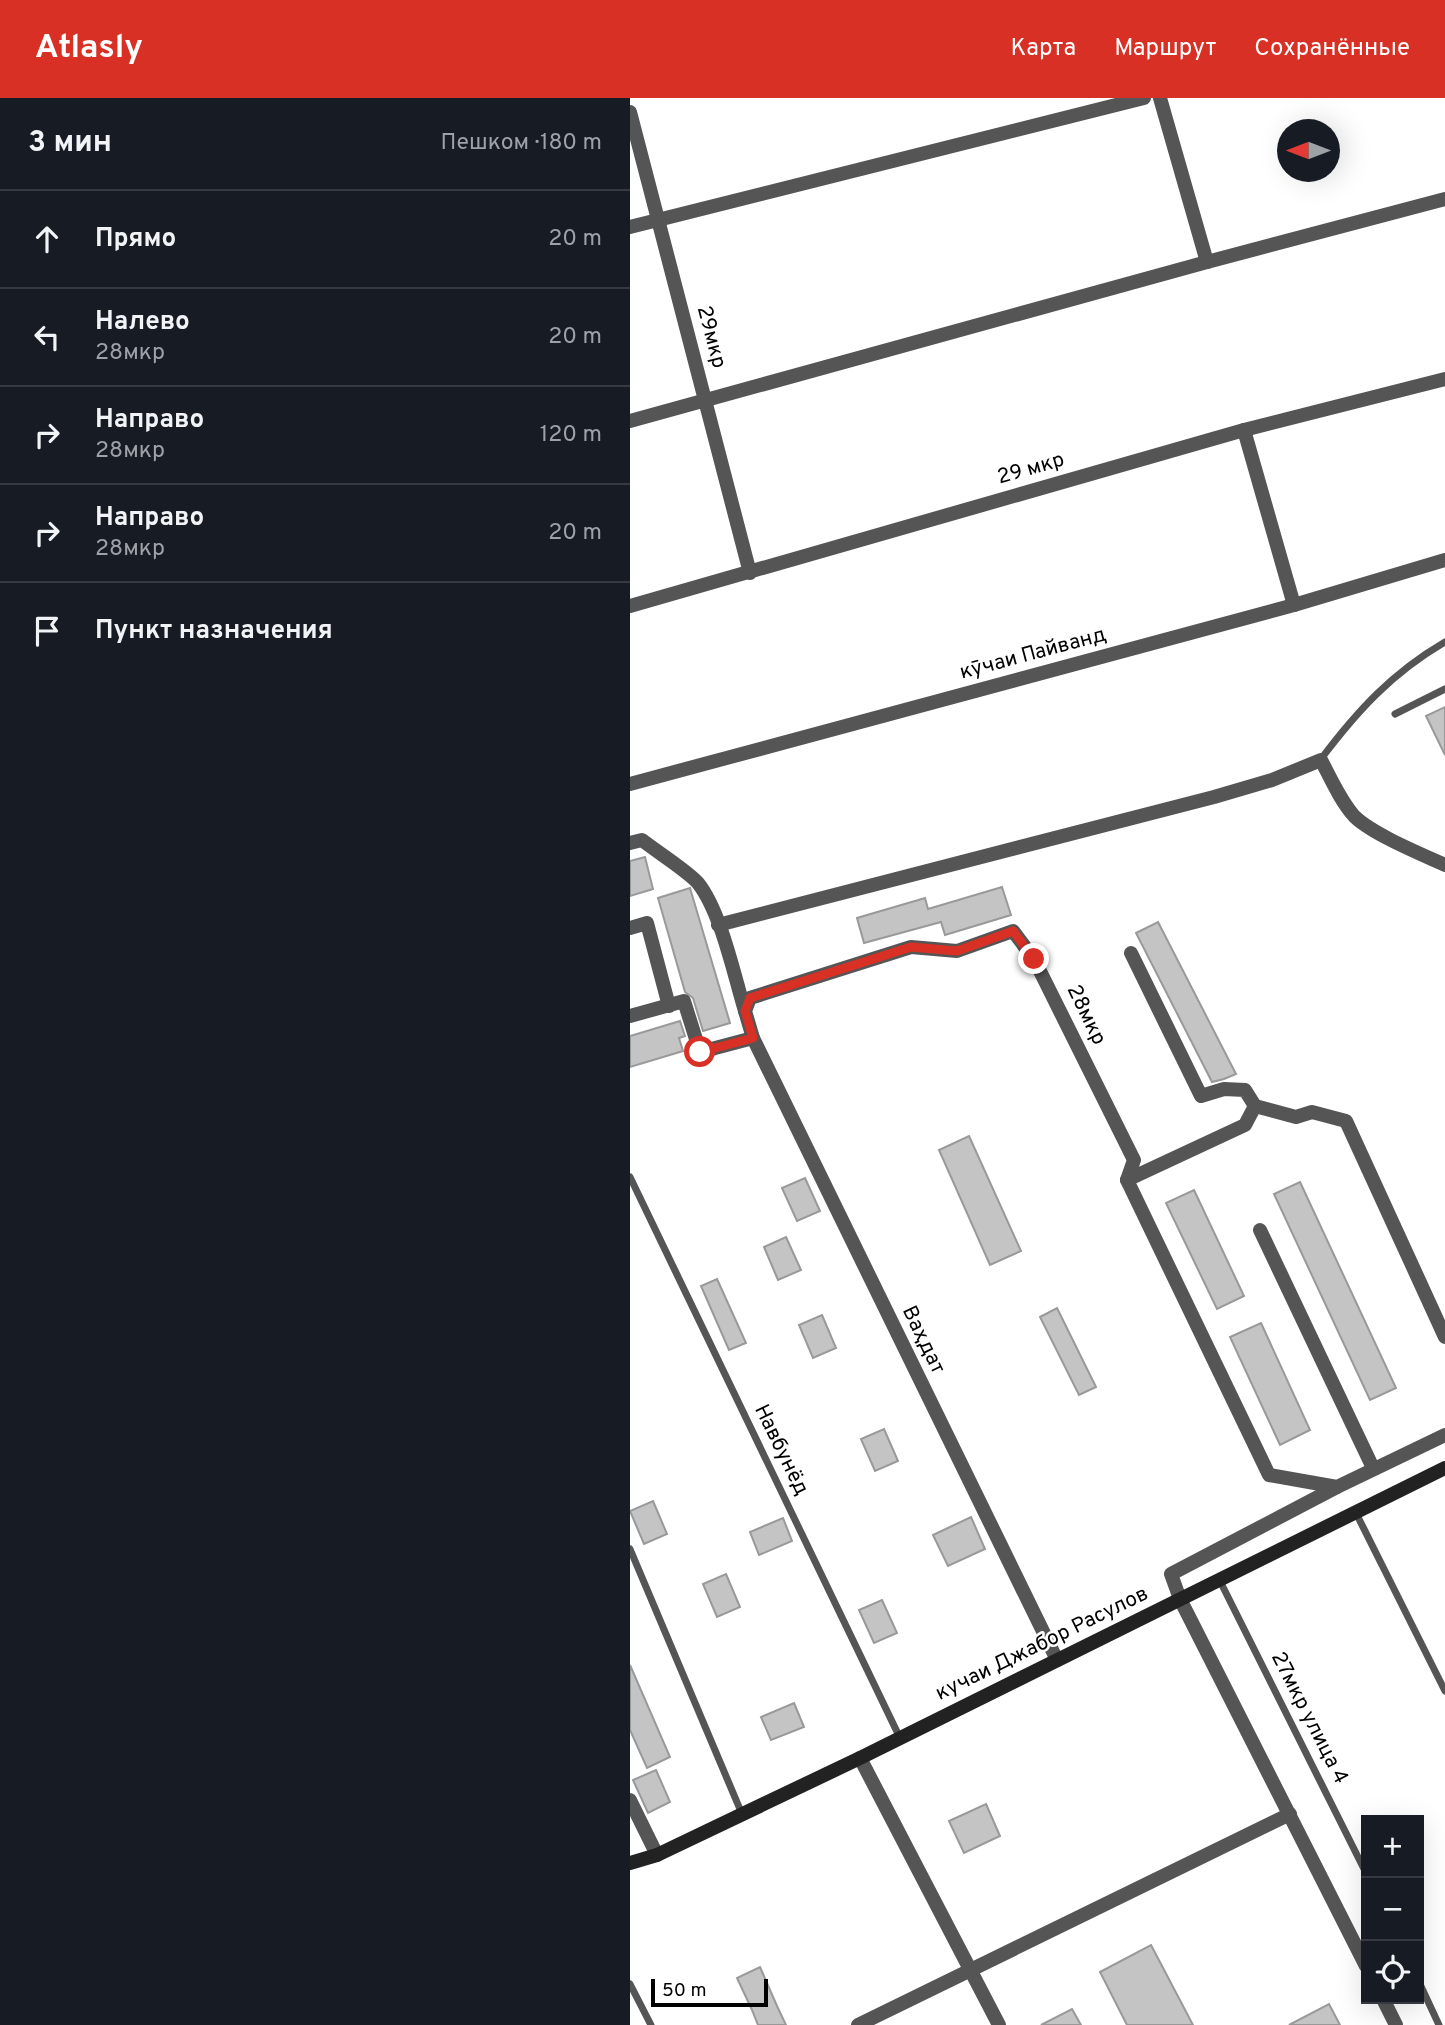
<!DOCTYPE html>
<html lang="ru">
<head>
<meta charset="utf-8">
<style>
	body { margin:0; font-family:Overpass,sans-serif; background:#20242c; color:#f1f3f6 }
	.controls { position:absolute; right:21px; bottom:21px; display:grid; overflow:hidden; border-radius:0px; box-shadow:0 7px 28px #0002 }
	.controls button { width:63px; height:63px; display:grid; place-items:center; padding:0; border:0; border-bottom:2px solid #363941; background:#171b24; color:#f1f3f6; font:35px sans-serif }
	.compass { position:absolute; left:647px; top:21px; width:63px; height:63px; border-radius:50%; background:#171b24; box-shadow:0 7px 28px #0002; rotate:270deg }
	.scale { position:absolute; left:21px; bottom:18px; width:117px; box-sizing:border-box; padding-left:7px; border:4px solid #000; border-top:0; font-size:19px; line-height:24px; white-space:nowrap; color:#000; -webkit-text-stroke:5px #fff; paint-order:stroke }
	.stop { position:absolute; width:21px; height:21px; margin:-16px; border:5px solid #d93025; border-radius:50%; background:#fff }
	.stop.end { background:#d93025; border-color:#fff; box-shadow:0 2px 7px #0008 }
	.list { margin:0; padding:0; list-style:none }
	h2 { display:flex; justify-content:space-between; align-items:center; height:91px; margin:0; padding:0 28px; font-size:30px }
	h2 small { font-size:23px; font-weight:400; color:#9ea1a6 }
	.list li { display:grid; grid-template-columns:46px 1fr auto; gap:21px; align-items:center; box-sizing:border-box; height:98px; padding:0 28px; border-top:2px solid #363941 }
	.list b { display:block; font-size:26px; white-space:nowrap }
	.list p { margin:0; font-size:23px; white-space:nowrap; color:#9ea1a6 }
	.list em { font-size:23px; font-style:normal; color:#9ea1a6 }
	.icon { flex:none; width:38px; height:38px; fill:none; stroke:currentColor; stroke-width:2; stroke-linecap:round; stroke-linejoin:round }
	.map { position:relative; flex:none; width:815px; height:1927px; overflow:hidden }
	header { display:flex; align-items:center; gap:42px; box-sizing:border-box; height:98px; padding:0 35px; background:#d93025; color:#fff }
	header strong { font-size:33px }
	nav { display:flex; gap:38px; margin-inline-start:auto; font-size:24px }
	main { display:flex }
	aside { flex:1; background:#171b24 }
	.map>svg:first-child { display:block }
	.building { fill:#c4c4c4; stroke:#999; stroke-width:2 }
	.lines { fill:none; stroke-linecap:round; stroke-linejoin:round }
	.lane { stroke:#555; stroke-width:7 }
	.street { stroke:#555; stroke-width:14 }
	.secondary { stroke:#222; stroke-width:14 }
	.route { stroke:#d93025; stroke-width:9 }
	.labels { text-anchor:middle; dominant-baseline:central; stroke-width:5; stroke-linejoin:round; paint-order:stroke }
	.street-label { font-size:21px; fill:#000; stroke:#fff }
</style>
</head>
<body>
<header>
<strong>Atlasly</strong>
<nav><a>Карта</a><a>Маршрут</a><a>Сохранённые</a></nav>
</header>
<main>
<aside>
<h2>3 мин<small>Пешком · 180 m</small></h2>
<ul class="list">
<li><svg class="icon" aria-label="ahead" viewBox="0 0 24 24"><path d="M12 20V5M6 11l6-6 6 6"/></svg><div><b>Прямо</b></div><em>20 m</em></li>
<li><svg class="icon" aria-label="left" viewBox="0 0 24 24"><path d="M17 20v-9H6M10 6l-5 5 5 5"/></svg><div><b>Налево</b><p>28мкр</p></div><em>20 m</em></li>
<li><svg class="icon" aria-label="right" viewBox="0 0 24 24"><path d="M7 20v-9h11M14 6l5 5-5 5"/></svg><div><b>Направо</b><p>28мкр</p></div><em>120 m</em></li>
<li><svg class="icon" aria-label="right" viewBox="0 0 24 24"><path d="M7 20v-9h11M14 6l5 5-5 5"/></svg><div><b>Направо</b><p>28мкр</p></div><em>20 m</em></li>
<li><svg class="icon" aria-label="arrive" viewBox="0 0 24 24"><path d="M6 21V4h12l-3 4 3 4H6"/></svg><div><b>Пункт назначения</b></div></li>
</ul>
</aside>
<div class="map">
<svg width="815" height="1927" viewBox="0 0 815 1927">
	<rect width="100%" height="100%" fill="#fff"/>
	<g class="building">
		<path d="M815,609V657L796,618Z"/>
		<path d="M15,759L23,791L0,798V763Z"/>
		<path d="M372,789L381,817L315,837L311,824L234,845L227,820L295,800L298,811Z"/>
		<path d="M60,790L100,925L73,933L63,900L55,894L28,800Z"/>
		<path d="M528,824L606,976L594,981L582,984L506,835Z"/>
		<path d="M50,923L55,938L49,940L53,953L0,969V938Z"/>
		<path d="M339,1038L391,1153L360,1167L309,1052Z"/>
		<path d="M175,1080L190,1113L167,1123L152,1090Z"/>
		<path d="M670,1084L766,1290L740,1302L644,1096Z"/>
		<path d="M564,1092L614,1198L587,1211L536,1105Z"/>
		<path d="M156,1139L171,1172L148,1182L134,1149Z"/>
		<path d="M87,1181L116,1245L99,1252L71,1188Z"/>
		<path d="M427,1210L466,1289L449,1297L410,1219Z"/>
		<path d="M192,1217L206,1250L183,1260L169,1227Z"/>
		<path d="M631,1225L680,1332L650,1347L600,1239Z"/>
		<path d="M254,1331L268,1363L245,1373L231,1341Z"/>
		<path d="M23,1403L37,1436L14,1446L0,1413Z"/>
		<path d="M341,1419L355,1451L318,1468L303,1437Z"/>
		<path d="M153,1420L162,1443L129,1457L120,1434Z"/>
		<path d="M96,1476L110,1509L87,1519L73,1486Z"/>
		<path d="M252,1502L267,1535L244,1545L229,1512Z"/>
		<path d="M0,1567L40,1659L17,1670L0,1632Z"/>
		<path d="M164,1605L174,1629L141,1642L131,1619Z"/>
		<path d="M26,1672L40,1704L18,1715L3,1682Z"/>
		<path d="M356,1706L370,1738L334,1755L319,1723Z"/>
		<path d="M521,1847L563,1927H497L470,1874Z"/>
		<path d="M130,1869L147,1908L156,1927H128L122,1912L107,1880Z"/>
		<path d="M699,1906L710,1927H659Z"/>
		<path d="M442,1911L451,1927H411Z"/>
	</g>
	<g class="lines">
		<g class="lane">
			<path d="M765,616L815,591"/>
			<path d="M691,661C728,612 762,575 815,544"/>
			<path d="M0,1079L270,1640"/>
			<path d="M726,1415L815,1593"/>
			<path d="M0,1451L112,1716"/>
			<path d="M589,1481L736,1775"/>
			<path d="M789,1884L809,1927"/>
			<path d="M0,1886L21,1927"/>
		</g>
		<g class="street">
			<path d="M530,0L577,164"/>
			<path d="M0,14L120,475"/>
			<path d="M0,129L514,0"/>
			<path d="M0,323L577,164L815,101"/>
			<path d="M614,332L664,507"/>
			<path d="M0,508L614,332L815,281"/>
			<path d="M0,686L664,507L815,462"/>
			<path d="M0,745L12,742C26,753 59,774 68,785C91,814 104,877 115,913"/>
			<path d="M88,827L584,699L642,682L691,662C701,681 710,702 724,718C742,736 791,756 815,767"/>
			<path d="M0,830L17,825L39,908"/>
			<path d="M501,855L571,998L594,991L615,992L625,1008L615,1027L497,1082L639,1377L707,1389L815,1337"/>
			<path d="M0,918L54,903L70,954L123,940"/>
			<path d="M625,1008L666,1019L682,1014L716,1023L815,1239"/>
			<path d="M630,1132L743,1370"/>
			<path d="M707,1389L541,1476L550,1501L736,1868"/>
			<path d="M427,1562L123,940L115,913L120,900L281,849L327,853L383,833L404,861L504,1062L497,1082"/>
			<path d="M230,1660L369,1927"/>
			<path d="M0,1702L27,1757"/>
			<path d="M753,1901L766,1927"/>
			<path d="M228,1927L660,1716"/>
		</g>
		<path class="secondary" d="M0,1765L27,1757L230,1660L815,1370"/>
	</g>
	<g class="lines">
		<path class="route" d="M70,954L123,940L115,913L120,900L281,849L327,853L383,833L404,861"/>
	</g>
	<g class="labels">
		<g class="street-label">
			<text transform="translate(81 239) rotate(75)">29мкр</text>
			<text transform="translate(401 371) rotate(-16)">29 мкр</text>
			<text transform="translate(403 556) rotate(-15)">кӯчаи Пайванд</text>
			<text transform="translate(456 917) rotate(64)">28мкр</text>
			<text transform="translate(293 1242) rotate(64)">Ваҳдат</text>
			<text transform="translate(151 1352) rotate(64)">Навбунёд</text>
			<text transform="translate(412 1546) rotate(-26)">кучаи Джабор Расулов</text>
			<text transform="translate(679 1620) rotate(63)">27мкр улица 4</text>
		</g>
	</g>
</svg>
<div class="controls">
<button>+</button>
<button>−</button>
<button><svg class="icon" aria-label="locate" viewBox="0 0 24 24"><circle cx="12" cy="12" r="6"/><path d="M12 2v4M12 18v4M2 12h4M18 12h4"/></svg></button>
</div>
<svg class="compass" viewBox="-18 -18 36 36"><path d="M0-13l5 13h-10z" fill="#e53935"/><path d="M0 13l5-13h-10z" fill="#9ea1a6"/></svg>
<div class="scale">50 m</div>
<div class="stop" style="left:70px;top:954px"></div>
<div class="stop end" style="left:404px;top:861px"></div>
</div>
</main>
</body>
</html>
